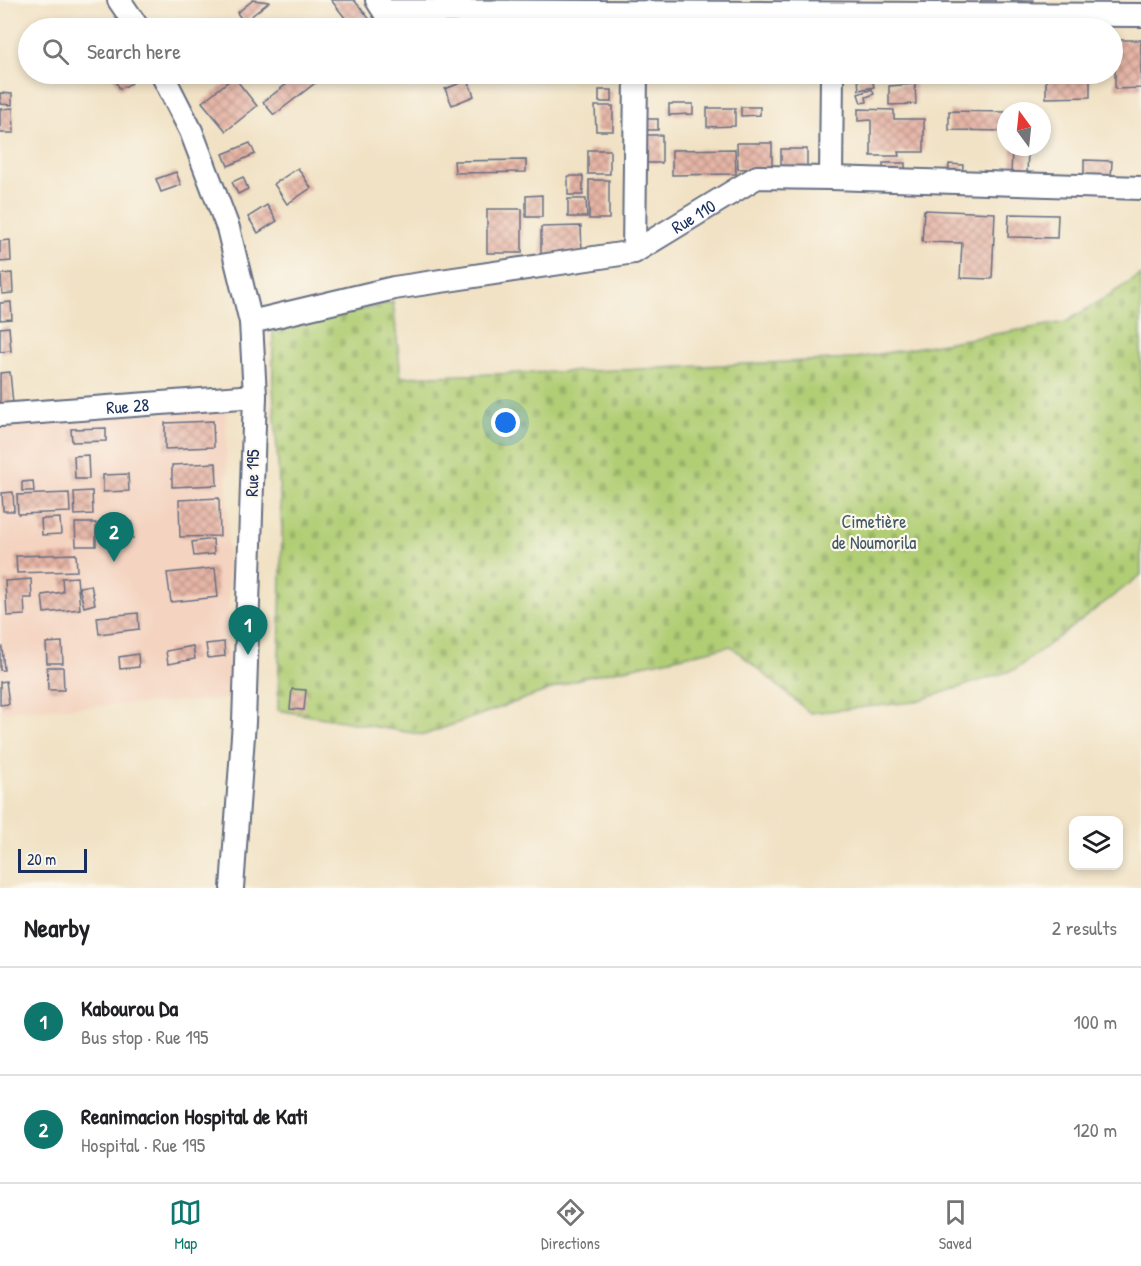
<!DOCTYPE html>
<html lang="en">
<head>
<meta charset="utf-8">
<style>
	body { margin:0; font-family:"Patrick Hand",sans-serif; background:#f6f6f6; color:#202124 }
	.controls { position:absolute; right:18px; bottom:18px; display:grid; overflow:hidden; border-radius:12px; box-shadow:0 3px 9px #0003 }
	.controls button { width:54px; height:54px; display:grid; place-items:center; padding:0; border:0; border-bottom:2px solid #e0e0e0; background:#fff; color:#202124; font:30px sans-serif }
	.compass { position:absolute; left:997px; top:102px; width:54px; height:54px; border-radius:50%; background:#fff; box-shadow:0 3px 9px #0003; rotate:345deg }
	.scale { position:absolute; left:18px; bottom:15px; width:69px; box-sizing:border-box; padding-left:6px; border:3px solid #1b2f5e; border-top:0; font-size:16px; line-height:21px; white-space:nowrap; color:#1b2f5e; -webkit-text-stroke:4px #fbf7ec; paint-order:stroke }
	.you { position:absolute; left:506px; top:423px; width:21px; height:21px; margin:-15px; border:4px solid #fff; border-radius:50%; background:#1a73e8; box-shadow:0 0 0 9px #1a73e833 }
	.badge { display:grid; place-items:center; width:39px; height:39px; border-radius:50%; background:#0f766e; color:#fff; font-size:20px; font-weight:700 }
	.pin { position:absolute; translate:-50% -50px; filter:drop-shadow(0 2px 3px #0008) }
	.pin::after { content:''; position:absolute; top:32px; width:21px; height:18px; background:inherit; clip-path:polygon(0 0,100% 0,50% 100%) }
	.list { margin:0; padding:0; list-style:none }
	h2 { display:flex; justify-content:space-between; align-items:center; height:78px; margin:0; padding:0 24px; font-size:26px }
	h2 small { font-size:20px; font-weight:400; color:#757577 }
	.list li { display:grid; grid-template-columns:39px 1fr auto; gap:18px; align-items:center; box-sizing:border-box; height:108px; padding:0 24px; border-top:2px solid #e0e0e0 }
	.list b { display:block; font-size:22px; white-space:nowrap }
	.list p { margin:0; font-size:20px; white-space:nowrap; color:#757577 }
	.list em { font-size:20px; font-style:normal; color:#757577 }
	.icon { flex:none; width:33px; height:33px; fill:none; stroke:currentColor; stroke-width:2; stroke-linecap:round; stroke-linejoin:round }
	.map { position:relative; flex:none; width:1141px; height:888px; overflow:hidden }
	.search { position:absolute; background:#fff; box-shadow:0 3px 9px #0003; left:18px; right:18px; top:18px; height:66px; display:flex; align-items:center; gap:15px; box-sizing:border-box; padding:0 21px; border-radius:33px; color:#757577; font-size:22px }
	.sheet { height:294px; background:#fff }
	nav { display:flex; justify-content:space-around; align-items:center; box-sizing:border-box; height:84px; border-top:2px solid #e0e0e0; background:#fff; font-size:16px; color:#757577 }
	nav a { display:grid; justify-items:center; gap:3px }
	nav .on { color:#0f766e }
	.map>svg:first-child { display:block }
	.built { fill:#f4d3c0 }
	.cemetery { fill:url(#cemetery-stones); stroke:#667e6a; stroke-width:1.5 }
	.building { fill:url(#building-cross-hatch) }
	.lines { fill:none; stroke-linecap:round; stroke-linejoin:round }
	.minor-casing { stroke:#666e82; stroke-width:26 }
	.minor { stroke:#fff; stroke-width:22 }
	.labels { text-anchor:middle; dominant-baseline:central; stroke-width:4.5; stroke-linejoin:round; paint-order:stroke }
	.street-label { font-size:18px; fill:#1b2f5e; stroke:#fbf7ec }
	.park-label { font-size:18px; fill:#405764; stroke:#fbf7ec }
</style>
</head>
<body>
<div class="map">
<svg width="1141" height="888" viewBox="0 0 1141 888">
	<defs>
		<pattern id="cemetery-stones" width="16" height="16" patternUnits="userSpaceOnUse" patternTransform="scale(1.5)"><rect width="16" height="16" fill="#b1ce75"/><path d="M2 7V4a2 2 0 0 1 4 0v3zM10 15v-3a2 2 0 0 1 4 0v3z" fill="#98b168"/></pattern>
		<pattern id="building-cross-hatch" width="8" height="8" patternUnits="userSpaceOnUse" patternTransform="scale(1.5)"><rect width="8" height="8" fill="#e6b5a6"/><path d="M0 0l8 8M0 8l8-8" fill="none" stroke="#ba948a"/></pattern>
	</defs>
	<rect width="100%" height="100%" fill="#fbf7ec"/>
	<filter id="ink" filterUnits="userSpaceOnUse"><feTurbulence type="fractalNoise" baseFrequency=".0167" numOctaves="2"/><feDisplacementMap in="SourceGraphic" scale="12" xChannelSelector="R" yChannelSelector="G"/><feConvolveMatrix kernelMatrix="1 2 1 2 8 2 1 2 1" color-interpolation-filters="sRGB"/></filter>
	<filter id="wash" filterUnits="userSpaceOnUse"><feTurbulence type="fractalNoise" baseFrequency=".008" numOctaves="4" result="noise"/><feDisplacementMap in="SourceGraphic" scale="24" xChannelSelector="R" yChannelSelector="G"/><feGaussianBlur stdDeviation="1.35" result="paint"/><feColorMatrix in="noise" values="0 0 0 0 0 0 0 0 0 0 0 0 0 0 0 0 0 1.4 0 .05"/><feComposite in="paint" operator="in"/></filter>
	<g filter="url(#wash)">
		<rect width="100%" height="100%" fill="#f1e2c5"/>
		<path class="built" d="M226,408L230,699L0,711V425Z"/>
		<path class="cemetery" d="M1141,275V575L1016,669L914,702L810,713L731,646L582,678L424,735L278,710L282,530L273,386V331L393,302L401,377L620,370L851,359L1066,322Z"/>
		<g id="blocks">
			<g class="building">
				<path d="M253,0L269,2L244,22L237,13Z"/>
				<path d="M331,0H354L377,28H353Z"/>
				<path d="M981,0H995V4L981,5Z"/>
				<rect x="1012" y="0" width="21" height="2"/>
				<path d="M296,17L304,27L282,28Z"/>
				<path d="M1115,40H1141V88L1115,89Z"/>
				<path d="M112,74H127L132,83L120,89Z"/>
				<path d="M300,74H313L319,80L274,115L263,102Z"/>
				<path d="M539,74H567L542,82Z"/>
				<path d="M857,74H874V75L858,77Z"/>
				<path d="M1046,74H1090V97L1046,98Z"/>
				<path d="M234,77L257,106L226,131L202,102Z"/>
				<path d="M872,77L874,87L859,90L858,79Z"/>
				<path d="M468,80L474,96L452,105L445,89Z"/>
				<path d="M915,84L916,104L889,105V86Z"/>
				<path d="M872,89L874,94L866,97L867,102L861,103L858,94Z"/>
				<rect x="599" y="90" width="13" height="12"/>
				<path d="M0,93L12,94V105L0,104Z"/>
				<path d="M669,104H693V114L669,115Z"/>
				<path d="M595,106H613V131H596Z"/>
				<path d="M741,107H760V115L741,116Z"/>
				<path d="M13,108L14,133H0V109Z"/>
				<path d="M707,108H735V126L707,127Z"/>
				<path d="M858,109L894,110V119H924V152H898L899,156H871V120L858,121Z"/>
				<path d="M949,111L1006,112V131L949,130Z"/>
				<rect x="645" y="119" width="13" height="11"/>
				<path d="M646,135H662V163H647Z"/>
				<path d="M250,143L255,154L228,166L223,154Z"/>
				<path d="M737,143H772V168L738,169Z"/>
				<path d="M1012,148L1028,149L1027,176H1011Z"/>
				<path d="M735,149L736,174L672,175V150Z"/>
				<rect x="781" y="149" width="26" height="22"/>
				<rect x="588" y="150" width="22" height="24"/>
				<path d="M526,160V172L455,173L454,161Z"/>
				<path d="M1084,160L1112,161L1111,179L1084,178Z"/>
				<rect x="883" y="163" width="22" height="12"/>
				<path d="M949,164L963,165L962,177L948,176Z"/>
				<path d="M298,168L311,188L287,204L274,184Z"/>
				<path d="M176,172L181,185L161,192L156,179Z"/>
				<rect x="568" y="176" width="15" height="19"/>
				<path d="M243,177L248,189L238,194L232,182Z"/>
				<rect x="589" y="180" width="20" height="39"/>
				<path d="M542,195V217H526V196Z"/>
				<path d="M568,199H586L587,217H568Z"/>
				<path d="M267,205L277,221L258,233L248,217Z"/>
				<rect x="487" y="209" width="35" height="44"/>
				<path d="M924,210L995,213L992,279L960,278L962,243L922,242Z"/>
				<path d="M1009,214L1058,215L1057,238L1008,237Z"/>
				<path d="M581,226L582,253L541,254V227Z"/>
				<path d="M10,240L11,261L0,262V241Z"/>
				<path d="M12,273L13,293L2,294L1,274Z"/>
				<path d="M11,302L12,319L0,320V303Z"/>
				<path d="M9,327L11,351L0,352V328Z"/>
				<path d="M10,372L13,404L0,406V373Z"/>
				<path d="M213,421L214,447L165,449V423Z"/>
				<path d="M106,428V441L72,442L71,429Z"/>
				<path d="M88,455L89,479H75L74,456Z"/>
				<path d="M216,463L217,485L172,487V465Z"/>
				<path d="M128,474L129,491L103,492V475Z"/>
				<path d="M33,481L34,491H22V482Z"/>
				<path d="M92,491L93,514L75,515L74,492Z"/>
				<path d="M13,492L14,511H3L2,493Z"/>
				<path d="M69,493L70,512L18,514L17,495Z"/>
				<path d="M219,498L220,536L180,537L179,500Z"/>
				<path d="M60,518L61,534L42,535L41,519Z"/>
				<path d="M132,522L133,538L103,539V523Z"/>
				<path d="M75,523H96V546H76Z"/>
				<path d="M213,539L214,554L194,556L192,542Z"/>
				<path d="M76,554L77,571L17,573L16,556Z"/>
				<path d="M215,568L218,597L171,602L167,573Z"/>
				<path d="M77,577L80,609L44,613L42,595L63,592L62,578Z"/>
				<path d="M31,579L32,598H24L25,615L7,616L5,581Z"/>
				<path d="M91,585L95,604L84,607L79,587Z"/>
				<path d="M138,613L139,629L99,634L97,617Z"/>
				<path d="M62,642L63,663H47L46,643Z"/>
				<path d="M224,642L225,656L208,658L206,644Z"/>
				<path d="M193,646L195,659L168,664L166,651Z"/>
				<path d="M0,647H2L4,670H0Z"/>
				<path d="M138,654L139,667L120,669L119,657Z"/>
				<path d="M47,667H63L64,690H48Z"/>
				<path d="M6,681L9,704L0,705V682Z"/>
				<path d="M292,689L306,690L304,710L290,709Z"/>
			</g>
		</g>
	</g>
	<g filter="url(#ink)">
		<use href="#blocks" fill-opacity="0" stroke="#666e82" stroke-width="1.5"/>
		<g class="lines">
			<g class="minor-casing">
				<g id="minor">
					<path d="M119,0L138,28"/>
					<path d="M377,0L384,11L1141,15"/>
					<path d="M162,74L191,131L228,228L251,322L255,396L244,722L232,888"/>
					<path d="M831,178L832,74"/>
					<path d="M634,252L636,74"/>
					<path id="s1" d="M251,322L394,288L634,252L757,177L831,178L1141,188"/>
					<path id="s2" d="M0,415L255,396"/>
				</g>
			</g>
			<use href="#minor" class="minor"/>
		</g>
	</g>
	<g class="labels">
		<g class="street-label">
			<text stroke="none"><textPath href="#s1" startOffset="459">Rue 110</textPath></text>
			<text stroke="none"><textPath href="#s2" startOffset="128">Rue 28</textPath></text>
			<text transform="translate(252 473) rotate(-88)">Rue 195</text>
		</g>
		<g class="park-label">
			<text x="874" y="521">Cimetière<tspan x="874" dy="21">de Noumorila</tspan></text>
		</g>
	</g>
</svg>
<div class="controls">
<button><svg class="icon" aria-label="layers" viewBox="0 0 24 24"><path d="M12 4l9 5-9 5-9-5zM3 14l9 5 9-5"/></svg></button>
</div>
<svg class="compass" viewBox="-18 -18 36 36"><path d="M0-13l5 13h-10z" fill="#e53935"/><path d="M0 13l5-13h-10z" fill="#757577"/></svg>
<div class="scale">20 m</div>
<div class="you"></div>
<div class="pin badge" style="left:248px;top:655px">1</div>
<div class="pin badge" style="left:114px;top:562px">2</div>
<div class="search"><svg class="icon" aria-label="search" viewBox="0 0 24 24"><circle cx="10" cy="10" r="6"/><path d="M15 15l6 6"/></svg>Search here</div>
</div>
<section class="sheet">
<h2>Nearby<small>2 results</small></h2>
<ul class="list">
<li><span class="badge">1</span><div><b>Kabourou Da</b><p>Bus stop · Rue 195</p></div><em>100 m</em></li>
<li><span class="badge">2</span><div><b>Reanimacion Hospital de Kati</b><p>Hospital · Rue 195</p></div><em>120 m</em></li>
</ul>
</section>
<nav>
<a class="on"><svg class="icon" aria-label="map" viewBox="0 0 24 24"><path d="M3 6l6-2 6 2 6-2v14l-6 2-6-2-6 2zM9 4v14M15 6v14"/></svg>Map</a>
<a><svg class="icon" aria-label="directions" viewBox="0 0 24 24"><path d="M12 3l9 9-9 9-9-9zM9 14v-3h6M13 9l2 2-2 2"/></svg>Directions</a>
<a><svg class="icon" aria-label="saved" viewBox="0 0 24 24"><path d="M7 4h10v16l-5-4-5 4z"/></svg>Saved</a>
</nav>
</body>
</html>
